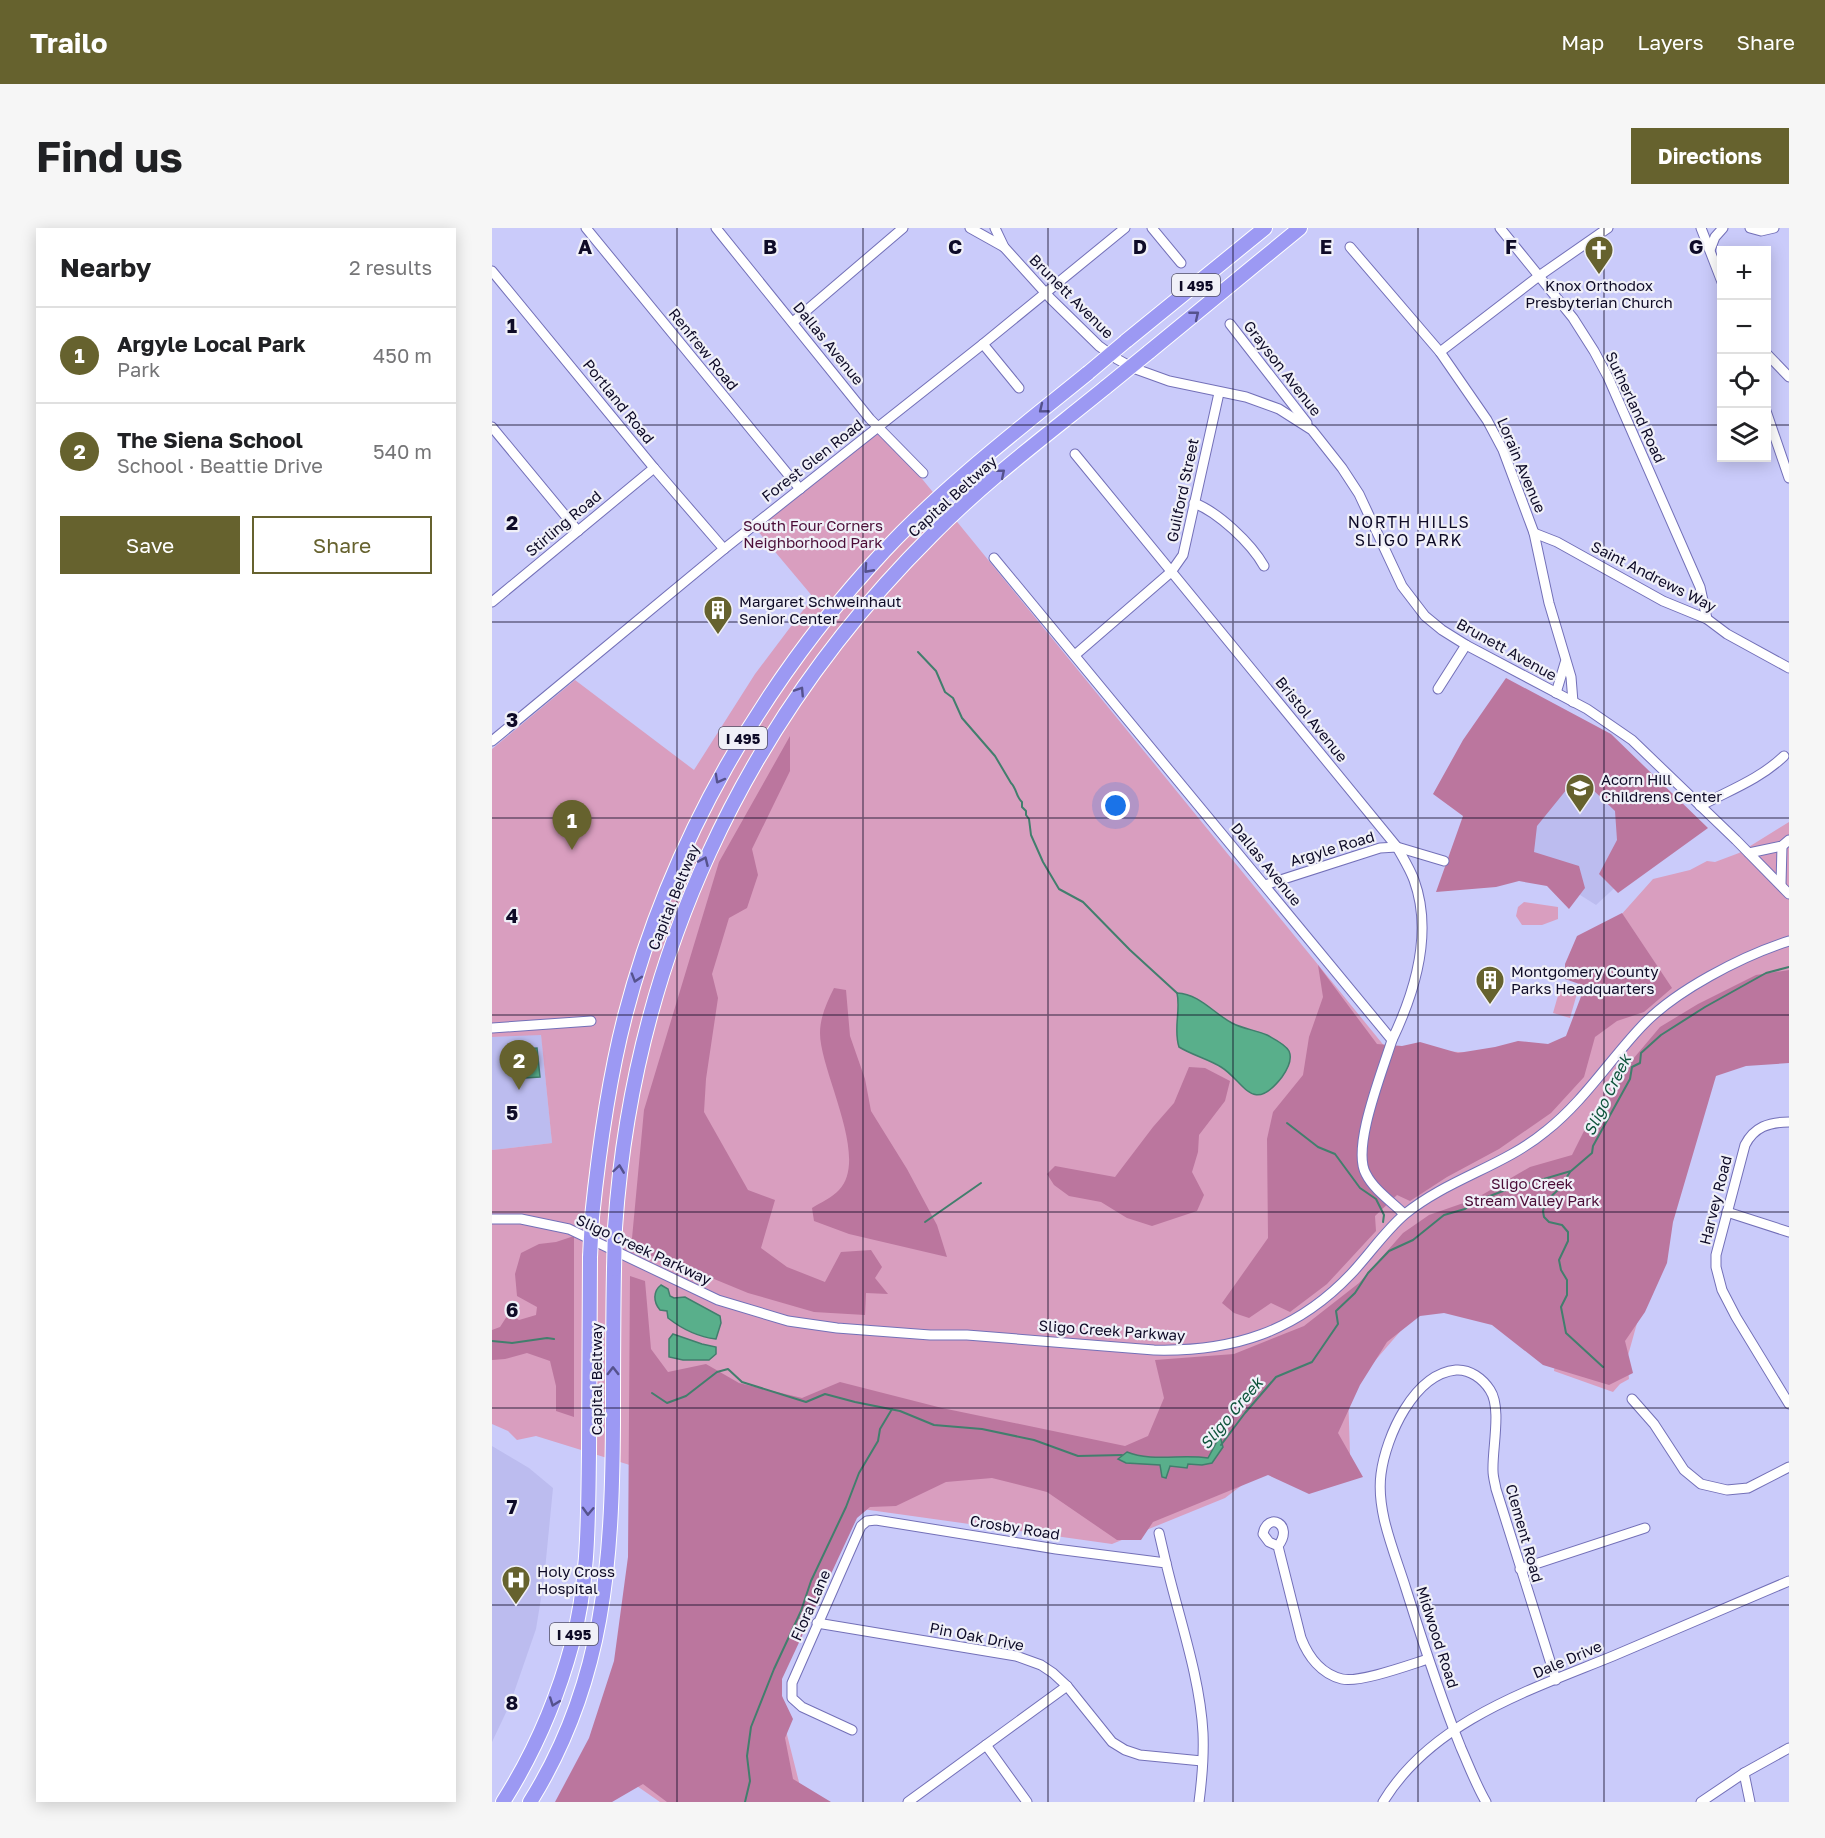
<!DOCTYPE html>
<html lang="en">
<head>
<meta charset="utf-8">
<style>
	body { margin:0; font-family:"Golos Text",sans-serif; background:#f6f6f6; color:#202124 }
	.controls { position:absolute; right:18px; top:18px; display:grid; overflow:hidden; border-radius:0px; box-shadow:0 3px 15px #0003 }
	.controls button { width:54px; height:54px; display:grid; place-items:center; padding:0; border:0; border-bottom:2px solid #e0e0e0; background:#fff; color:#202124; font:30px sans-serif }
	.you { position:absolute; left:624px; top:578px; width:21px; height:21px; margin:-15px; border:4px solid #fff; border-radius:50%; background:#1a73e8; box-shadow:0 0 0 9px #1a73e833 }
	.badge { display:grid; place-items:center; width:39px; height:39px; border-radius:50%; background:#66622e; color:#fff; font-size:20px; font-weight:700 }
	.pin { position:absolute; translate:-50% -50px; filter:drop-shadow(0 2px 3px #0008) }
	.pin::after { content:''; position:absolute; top:32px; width:21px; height:18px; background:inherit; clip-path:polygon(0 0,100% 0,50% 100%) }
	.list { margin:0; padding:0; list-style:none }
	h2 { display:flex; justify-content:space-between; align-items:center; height:78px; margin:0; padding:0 24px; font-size:26px }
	h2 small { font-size:20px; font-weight:400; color:#757577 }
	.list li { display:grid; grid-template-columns:39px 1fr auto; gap:18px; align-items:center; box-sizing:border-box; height:96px; padding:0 24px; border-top:2px solid #e0e0e0 }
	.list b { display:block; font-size:22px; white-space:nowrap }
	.list p { margin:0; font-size:20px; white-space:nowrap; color:#757577 }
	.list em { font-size:20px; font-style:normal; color:#757577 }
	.actions { display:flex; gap:12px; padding:18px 24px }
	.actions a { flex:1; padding:14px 0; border:2px solid #66622e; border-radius:0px; text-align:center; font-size:21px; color:#66622e }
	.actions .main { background:#66622e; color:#fff }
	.icon { flex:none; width:33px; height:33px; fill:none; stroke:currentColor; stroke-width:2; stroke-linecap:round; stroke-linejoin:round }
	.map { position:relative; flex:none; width:1297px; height:1574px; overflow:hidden; border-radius:0px }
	header { display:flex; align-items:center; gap:36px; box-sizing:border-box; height:84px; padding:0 30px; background:#66622e; color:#fff }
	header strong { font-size:28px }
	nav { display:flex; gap:33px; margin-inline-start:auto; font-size:21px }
	.intro { display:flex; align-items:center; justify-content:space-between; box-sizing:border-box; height:144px; padding:0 36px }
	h1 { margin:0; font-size:42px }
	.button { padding:15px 27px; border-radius:0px; background:#66622e; color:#fff; font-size:21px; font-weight:700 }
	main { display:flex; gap:36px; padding:0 36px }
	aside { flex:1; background:#fff; border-radius:0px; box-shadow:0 3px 15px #0003 }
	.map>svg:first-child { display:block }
	.built { fill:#bcbcef }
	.green { fill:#d99ebf }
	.forest { fill:#bb769e }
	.water { fill:#59af8b; stroke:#427e6d; stroke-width:1.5 }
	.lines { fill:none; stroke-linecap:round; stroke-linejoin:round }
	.stream { stroke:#427e6d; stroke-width:2 }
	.minor-casing { stroke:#7370b8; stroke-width:11 }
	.highway-casing { stroke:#fff; stroke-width:16 }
	.minor { stroke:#fff; stroke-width:9 }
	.highway { stroke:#9c99f3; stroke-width:14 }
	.highway-bridge-casing { stroke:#fff; stroke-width:16; stroke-linecap:butt }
	.highway-bridge { stroke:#9c99f3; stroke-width:14 }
	.oneway { stroke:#55528d }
	.grid { fill:none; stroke:#0e0b27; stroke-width:1.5; stroke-opacity:0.55 }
	.labels { text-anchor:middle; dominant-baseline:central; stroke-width:4.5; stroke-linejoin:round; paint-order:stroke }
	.shield { fill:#f0f0f8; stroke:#525066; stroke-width:1.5 }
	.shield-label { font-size:14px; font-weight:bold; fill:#0e0b27 }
	.poi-label { font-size:15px; fill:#0e0b27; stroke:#f0f0f8; text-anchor:start }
	.street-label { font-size:15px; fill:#0e0b27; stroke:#f0f0f8 }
	.park-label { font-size:15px; fill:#4a0c36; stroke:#f0f0f8 }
	.neighbourhood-label { font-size:16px; letter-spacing:1.5px; fill:#0e0b27; stroke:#f0f0f8 }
	.water-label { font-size:16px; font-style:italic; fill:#0f543c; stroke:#f0f0f8 }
	.grid-label { font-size:20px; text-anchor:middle; font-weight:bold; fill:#0e0b27; stroke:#f0f0f8; stroke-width:4.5; stroke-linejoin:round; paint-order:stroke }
</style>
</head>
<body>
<header>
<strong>Trailo</strong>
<nav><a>Map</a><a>Layers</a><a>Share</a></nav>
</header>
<div class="intro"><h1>Find us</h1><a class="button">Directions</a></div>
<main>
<aside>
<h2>Nearby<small>2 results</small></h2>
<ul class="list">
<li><span class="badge">1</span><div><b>Argyle Local Park</b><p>Park</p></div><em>450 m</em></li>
<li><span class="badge">2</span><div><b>The Siena School</b><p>School · Beattie Drive</p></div><em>540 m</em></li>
</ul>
<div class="actions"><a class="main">Save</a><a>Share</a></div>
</aside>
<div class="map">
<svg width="1297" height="1574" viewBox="0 0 1297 1574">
	<rect width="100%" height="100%" fill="#cacbfa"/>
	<g class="built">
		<path d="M1080,531L1169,617L1104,677L1014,620Z"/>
		<path d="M49,806L60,915L0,922V809Z"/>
		<path d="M0,1218L37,1240L61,1260L52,1352L44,1401L18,1476L0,1514Z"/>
	</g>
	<g class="green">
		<path d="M387,198L898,825L909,821L1079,830L1128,688L1161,651L1198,642L1215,633L1223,634L1247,625L1297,594V835L1218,834L1135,1131L1137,1151L1128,1156L1121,1164L1062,1143L1063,1135L1013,1099L931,1077L856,1164L858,1226L786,1230L733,1270L620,1316L363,1280L283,1459L312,1574H168L142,1556L170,1247L44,1208L25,1212L16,1203L0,1196V922L60,915L49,807L0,809V521L83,452L202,542L263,446L321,369L264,301Z"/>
		<path d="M1032,674L1066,679V691L1050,697H1030L1024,688L1026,679Z"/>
		<path d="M1069,757L1086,762L1078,790L1061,785Z"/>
	</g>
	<g class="forest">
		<path d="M1014,450L1119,506L1216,600L1126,665L1107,646L1125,612L1123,583L1098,559L1075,561L1045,598L1042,624L1087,638L1093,660L1077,681L1055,658L1027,653L1004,659L944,664L971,588L941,566L971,512Z"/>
		<path d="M298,508V543L260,621L266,647L255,680L237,690L220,746L226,770L214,851L212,884L256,962L283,972L269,1020L295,1039L333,1054L349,1024L379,1022L390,1039L383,1050L396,1066L374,1065L373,1087L322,1084L256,1065L193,1039L139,1021L152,882L227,634Z"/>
		<path d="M1130,685L1180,760L1152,784L1125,793L1103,809L1092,849L1059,885L1007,921L955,949L918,973L905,967L883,988L884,1003L835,1056L798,1084L779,1075L757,1090L742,1085L730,1075L776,1010L775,911L781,884L811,847L817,809L831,769L826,737L885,816L910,818L928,814L966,825L1003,819L1026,813L1056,816L1074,808L1093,758L1073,751V736L1085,708Z"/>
		<path d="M1297,742V835L1254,838L1224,848L1181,994L1175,1035L1153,1084L1133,1113L1141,1145L1117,1157L1051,1137L1000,1097L952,1085L928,1088L895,1114L868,1157L846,1205L871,1249L817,1266L776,1247L661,1294L649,1312H625L555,1264L500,1250L454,1254L404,1278L378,1279L365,1290L290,1451V1468L301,1491L293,1510L301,1551L339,1574H175L151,1556L120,1574H63L97,1510L122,1433L136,1329L138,1048L153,1053L159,1121L176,1144L214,1136L247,1155L310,1170L348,1154L450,1180L633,1218L656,1208L672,1170L663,1132L742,1126L812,1098L867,1055L911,1005L937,987L983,971L1038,939L1080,927L1095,897L1136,837L1168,799L1206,776L1264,747Z"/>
		<path d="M342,760L354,762L358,808L373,851L379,883L415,941L445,997L455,1029L357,1006L322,993L320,980C328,975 341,969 347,962C378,930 328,844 328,805C328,789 335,774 342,760Z"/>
		<path d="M697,839L713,840L738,853L733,873L707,907L706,924L700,944L712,967L705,983L660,998L635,990L609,974L577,968L562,957L555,946L563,938L623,949L661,899L682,875Z"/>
		<path d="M82,1008V1189L64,1183V1158L58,1133L35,1125L13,1131L0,1132V1102L8,1099L17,1085L27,1092L44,1087L45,1079L25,1068L23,1046L29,1025L47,1016L64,1014Z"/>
	</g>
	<g class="water">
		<path d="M685,765C708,766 721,785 740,795C751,801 764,802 775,807C782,811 793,816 797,823C801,832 795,842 790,849C760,888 752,853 729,839C716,831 700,827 687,819C681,801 689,782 685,765Z"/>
		<path d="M45,820L48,849L33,850L31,821Z"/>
		<path d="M169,1057L176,1061L178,1068L182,1070L193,1069L228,1088L229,1095L224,1111C207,1109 190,1101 176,1090L175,1083L168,1082C161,1074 161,1063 169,1057Z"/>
		<path d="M181,1106L210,1116L224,1119V1126L217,1132H191L177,1129V1111Z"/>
		<path d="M728,1208L731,1219L720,1235L710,1237L696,1236L695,1240L678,1238L674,1250L670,1249L668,1237L634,1235L626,1231L635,1224C659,1234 690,1226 716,1230Z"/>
	</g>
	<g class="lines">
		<g class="stream">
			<path d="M426,424L444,443L453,464L461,470L470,490L503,528L519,555C525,561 524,569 530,574V579L534,583V587L537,591L539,607L551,634L567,661L591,674L638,722L685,765"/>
			<path d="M795,895L826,919L843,926L868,960L884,971L892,987L891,994"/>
			<path d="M1078,944L1067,961L1054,973L1051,983L1052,989L1057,994L1070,997L1076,1004V1013L1067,1032L1069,1042L1075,1052V1067L1069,1079L1074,1105L1111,1139"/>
			<path d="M433,994L489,955"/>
			<path d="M0,1113L20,1115L55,1110L62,1111"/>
			<path d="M160,1165L175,1175L194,1168L225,1144L236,1141L250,1154L314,1174L333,1166L363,1174L408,1183L442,1197L490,1201L542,1212L586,1228L630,1227"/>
			<path d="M729,1217L753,1185L784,1149L820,1134L846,1096L844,1083L863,1065L876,1045L897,1023L921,1012L952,987L973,981L985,973L1011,963L1079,943L1100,925L1101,918L1138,851L1140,839L1148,835L1149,825L1169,807L1213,779L1274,745L1297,739"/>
			<path d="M253,1574L258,1553L255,1528L259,1499L282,1441L309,1383L319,1353L354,1279L367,1245L386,1213L388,1201L400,1181"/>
		</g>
		<g class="minor-casing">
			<g id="minor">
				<path d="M94,0L308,261"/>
				<path d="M224,0L378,191L431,245"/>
				<path d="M478,0L512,19"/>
				<path d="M503,0L512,19L559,71L607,118L625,131L641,140L677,153L754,169L787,181L820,202L850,240L867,266L910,358L933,388L950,402L974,417L1095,481L1140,512L1244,612L1297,666"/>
				<path d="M660,0L689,35"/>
				<path d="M1008,0L1081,90L1102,123L1116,149L1208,359L1215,391"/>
				<path d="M1209,0L1230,54"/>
				<path d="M1258,0L1269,3L1282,0"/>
				<path d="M858,19L948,124L995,192L1011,222L1042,305L1057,375L1079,449L1081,474"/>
				<path d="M1218,22L1223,9L1231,0"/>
				<path d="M0,43L162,240L232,321"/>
				<path d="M301,94L411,0"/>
				<path d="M738,96L815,195"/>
				<path d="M491,116L527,160"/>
				<path d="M948,124L1047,48L1116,0"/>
				<path d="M1274,125L1297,149"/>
				<path d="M1274,183L1297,250"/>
				<path d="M0,199L86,303"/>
				<path d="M583,226L905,619C911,630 918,641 922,652C941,704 923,764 900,812"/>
				<path d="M702,275C726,284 759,315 772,338"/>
				<path d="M1042,305L1065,314L1171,373L1215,391L1235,406L1297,440"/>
				<path d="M502,330L900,812C891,842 859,920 874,946C882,962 900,974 912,986"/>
				<path d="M0,374L162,240"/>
				<path d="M583,427L679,344L691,327L727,165"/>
				<path d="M946,461L974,417"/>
				<path d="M1064,465L1073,435"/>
				<path d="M0,513L232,321L491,116L633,0"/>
				<path d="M1208,578C1238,562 1268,551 1292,528"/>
				<path d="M1257,625L1290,618L1297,612"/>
				<path d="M1289,656L1290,618"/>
				<path d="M773,657L888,620L905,619L952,633"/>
				<path d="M0,800L99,793"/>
				<path d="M1297,894C1277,894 1262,899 1253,917L1224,1027V1039L1230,1062L1244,1089L1297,1176"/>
				<path d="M1235,984L1297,1004"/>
				<path d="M0,991H29L77,1001L226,1072L296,1093L345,1100L438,1107H475L662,1122C740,1124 804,1104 859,1046C877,1027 893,1003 913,986C956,951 1012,938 1054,903C1091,874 1117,833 1149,799C1182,763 1250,728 1297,713"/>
				<path d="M1140,1171L1162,1196L1192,1242L1209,1256L1235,1262L1256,1260L1297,1239"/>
				<path d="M667,1305L674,1335"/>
				<path d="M786,1318C803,1296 775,1283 771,1306L777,1314L786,1318L809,1410C816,1428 829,1446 850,1451C868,1455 917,1437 936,1431"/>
				<path d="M1028,1341L1153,1300"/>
				<path d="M325,1395L524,1428L549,1437L561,1445L575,1458L620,1514L633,1522L648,1527L710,1533"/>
				<path d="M360,1502L310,1479L300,1470V1455L369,1298L375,1293L384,1292L564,1321L674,1335C687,1390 708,1449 711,1505C712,1528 710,1551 707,1574"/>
				<path d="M494,1517L575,1458"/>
				<path d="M1252,1545L1258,1574"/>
				<path d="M416,1574L494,1517L535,1574"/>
				<path d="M891,1574C940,1493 1038,1462 1121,1428C1179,1403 1238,1378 1297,1353"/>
				<path d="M994,1574C984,1557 977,1538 969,1520C948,1468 931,1415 914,1361C903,1325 884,1284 889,1246C894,1208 922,1146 964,1142C978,1141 991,1151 998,1162C1010,1180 1000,1221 1001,1243C1001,1249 1003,1255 1004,1261L1064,1452"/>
				<path d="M1209,1574L1252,1545L1297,1520"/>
			</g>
		</g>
		<g class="highway-casing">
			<g id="highway">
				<path d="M634,113L773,0"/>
				<path d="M657,124L808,0"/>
				<path d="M100,989C107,921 116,854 133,788C178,614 271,453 393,322C455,256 527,201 596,145"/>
				<path d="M123,1000C141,734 251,495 440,307C493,253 555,207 614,159"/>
				<path d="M11,1574C42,1525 65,1472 80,1416C97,1354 96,1289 97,1226C97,1160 98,1095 98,1029"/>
				<path d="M38,1574C113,1454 120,1333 121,1196C121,1145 121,1093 122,1041"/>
			</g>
		</g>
		<use href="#minor" class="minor"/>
		<use href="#highway" class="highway"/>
		<g class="highway-bridge-casing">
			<g id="highway-bridge">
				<path d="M596,145L634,113"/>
				<path d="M614,159L657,124"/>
				<path d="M98,1029L100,989"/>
				<path d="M122,1041L123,1000"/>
			</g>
		</g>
		<use href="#highway-bridge" class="highway-bridge"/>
	</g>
	<defs><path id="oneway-chevron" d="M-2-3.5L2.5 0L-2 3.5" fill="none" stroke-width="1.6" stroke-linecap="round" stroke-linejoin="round" transform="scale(1.5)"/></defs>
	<g class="oneway">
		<use href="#oneway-chevron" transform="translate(703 87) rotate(-39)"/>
		<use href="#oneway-chevron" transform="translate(551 181) rotate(141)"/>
		<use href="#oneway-chevron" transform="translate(509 245) rotate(-40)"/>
		<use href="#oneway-chevron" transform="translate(376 341) rotate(132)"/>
		<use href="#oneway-chevron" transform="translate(308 463) rotate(-57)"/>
		<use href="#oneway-chevron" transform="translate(227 551) rotate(119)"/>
		<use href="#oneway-chevron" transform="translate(212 633) rotate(-66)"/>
		<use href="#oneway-chevron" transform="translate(144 750) rotate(107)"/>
		<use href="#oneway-chevron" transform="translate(127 941) rotate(-82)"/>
		<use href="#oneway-chevron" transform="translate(121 1143) rotate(-90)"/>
		<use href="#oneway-chevron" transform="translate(96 1283) rotate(92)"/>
		<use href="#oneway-chevron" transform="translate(62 1474) rotate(110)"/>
	</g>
	<path class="grid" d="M185,0V1574M371,0V1574M556,0V1574M741,0V1574M926,0V1574M1112,0V1574M0,197H1230M1274,197H1297M0,394H1297M0,590H1297M0,787H1297M0,984H1297M0,1180H1297M0,1377H1297"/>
	<defs>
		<g id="church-pin" transform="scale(1.5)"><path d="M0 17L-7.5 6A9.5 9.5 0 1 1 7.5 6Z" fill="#66622e" stroke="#f0f0f8"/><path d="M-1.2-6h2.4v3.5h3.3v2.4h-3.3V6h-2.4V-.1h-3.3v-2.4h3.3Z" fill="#fff"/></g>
		<g id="building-pin" transform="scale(1.5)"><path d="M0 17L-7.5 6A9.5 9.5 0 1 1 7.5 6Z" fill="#66622e" stroke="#f0f0f8"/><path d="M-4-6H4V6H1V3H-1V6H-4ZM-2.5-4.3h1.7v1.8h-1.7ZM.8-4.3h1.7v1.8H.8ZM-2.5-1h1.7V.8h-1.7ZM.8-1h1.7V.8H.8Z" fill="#fff"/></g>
		<g id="school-pin" transform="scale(1.5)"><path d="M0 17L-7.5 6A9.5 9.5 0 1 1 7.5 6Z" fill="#66622e" stroke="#f0f0f8"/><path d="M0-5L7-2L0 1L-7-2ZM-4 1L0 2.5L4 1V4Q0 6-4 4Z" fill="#fff"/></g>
		<g id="hospital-pin" transform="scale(1.5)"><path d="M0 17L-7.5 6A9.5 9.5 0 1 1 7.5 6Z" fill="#66622e" stroke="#f0f0f8"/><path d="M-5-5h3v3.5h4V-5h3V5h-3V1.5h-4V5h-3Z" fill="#fff"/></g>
	</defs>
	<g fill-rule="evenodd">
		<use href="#church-pin" x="1107" y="22"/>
		<use href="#building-pin" x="226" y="382"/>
		<use href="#school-pin" x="1088" y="560"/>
		<use href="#building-pin" x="998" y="752"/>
		<use href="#hospital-pin" x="24" y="1352"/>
	</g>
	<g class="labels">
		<g class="shield">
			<rect x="680" y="46" width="48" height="22" rx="4.5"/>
			<rect x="227" y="499" width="48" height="22" rx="4.5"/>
			<rect x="58" y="1395" width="48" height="22" rx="4.5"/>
		</g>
		<g class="shield-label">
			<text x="704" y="57">I 495</text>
			<text x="251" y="510">I 495</text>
			<text x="82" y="1406">I 495</text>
		</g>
		<g class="poi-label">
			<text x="1107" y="57" text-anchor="middle">Knox Orthodox<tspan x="1107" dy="17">Presbyterian Church</tspan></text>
			<text x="247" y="373">Margaret Schweinhaut<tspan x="247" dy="17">Senior Center</tspan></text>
			<text x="1109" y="551">Acorn Hill<tspan x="1109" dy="17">Childrens Center</tspan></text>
			<text x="1019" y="743">Montgomery County<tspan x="1019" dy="17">Parks Headquarters</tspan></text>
			<text x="45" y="1343">Holy Cross<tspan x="45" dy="17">Hospital</tspan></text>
		</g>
		<g class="street-label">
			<text transform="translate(580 68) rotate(45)">Brunett Avenue</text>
			<text transform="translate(337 115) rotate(51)">Dallas Avenue</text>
			<text transform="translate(212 121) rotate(51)">Renfrew Road</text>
			<text transform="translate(791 140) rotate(52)">Grayson Avenue</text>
			<text transform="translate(127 173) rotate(51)">Portland Road</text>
			<text transform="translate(1144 179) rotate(65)">Sutherland Road</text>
			<text transform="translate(320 232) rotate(-38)">Forest Glen Road</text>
			<text transform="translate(1030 237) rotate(67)">Lorain Avenue</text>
			<text transform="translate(690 262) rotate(-78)">Guilford Street</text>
			<text transform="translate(460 268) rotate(-42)">Capital Beltway</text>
			<text transform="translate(71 295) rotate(-40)">Stirling Road</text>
			<text transform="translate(1162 348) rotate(27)">Saint Andrews Way</text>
			<text transform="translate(1015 421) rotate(29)">Brunett Avenue</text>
			<text transform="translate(820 491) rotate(51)">Bristol Avenue</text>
			<text transform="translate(840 620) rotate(-17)">Argyle Road</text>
			<text transform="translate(775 636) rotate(51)">Dallas Avenue</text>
			<text transform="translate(181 669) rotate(-68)">Capital Beltway</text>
			<text transform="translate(1223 972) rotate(-76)">Harvey Road</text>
			<text transform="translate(152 1021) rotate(25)">Sligo Creek Parkway</text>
			<text transform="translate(620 1102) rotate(4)">Sligo Creek Parkway</text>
			<text transform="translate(104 1151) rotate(-90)">Capital Beltway</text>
			<text transform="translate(523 1299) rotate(9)">Crosby Road</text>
			<text transform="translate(1033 1305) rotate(74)">Clement Road</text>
			<text transform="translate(318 1377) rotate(-66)">Flora Lane</text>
			<text transform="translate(485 1408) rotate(11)">Pin Oak Drive</text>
			<text transform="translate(946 1409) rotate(72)">Midwood Road</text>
			<text transform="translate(1075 1431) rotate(-23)">Dale Drive</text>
		</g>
		<g class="park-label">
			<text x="321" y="297">South Four Corners<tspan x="321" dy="17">Neighborhood Park</tspan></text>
			<text x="1040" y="955">Sligo Creek<tspan x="1040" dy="17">Stream Valley Park</tspan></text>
		</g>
		<g class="neighbourhood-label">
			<text x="917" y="294">NORTH HILLS<tspan x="917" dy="18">SLIGO PARK</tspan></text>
		</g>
		<g class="water-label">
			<text transform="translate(1115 867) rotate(-64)">Sligo Creek</text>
			<text transform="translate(739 1185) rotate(-50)">Sligo Creek</text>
		</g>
	</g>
	<g class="grid-label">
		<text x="93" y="26">A</text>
		<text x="278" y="26">B</text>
		<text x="463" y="26">C</text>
		<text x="648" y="26">D</text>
		<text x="834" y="26">E</text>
		<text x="1019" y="26">F</text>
		<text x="1204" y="26">G</text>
		<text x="20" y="105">1</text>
		<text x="20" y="302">2</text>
		<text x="20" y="499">3</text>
		<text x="20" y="695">4</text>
		<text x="20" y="892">5</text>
		<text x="20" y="1089">6</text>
		<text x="20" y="1286">7</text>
		<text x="20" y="1482">8</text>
	</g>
</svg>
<div class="controls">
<button>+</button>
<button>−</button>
<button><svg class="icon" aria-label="locate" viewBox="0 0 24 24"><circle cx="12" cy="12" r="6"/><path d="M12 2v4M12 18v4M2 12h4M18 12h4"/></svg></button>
<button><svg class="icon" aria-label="layers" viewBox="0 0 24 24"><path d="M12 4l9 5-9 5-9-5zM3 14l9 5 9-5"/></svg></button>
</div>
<div class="you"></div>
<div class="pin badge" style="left:80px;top:622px">1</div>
<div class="pin badge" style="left:27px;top:862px">2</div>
</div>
</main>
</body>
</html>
